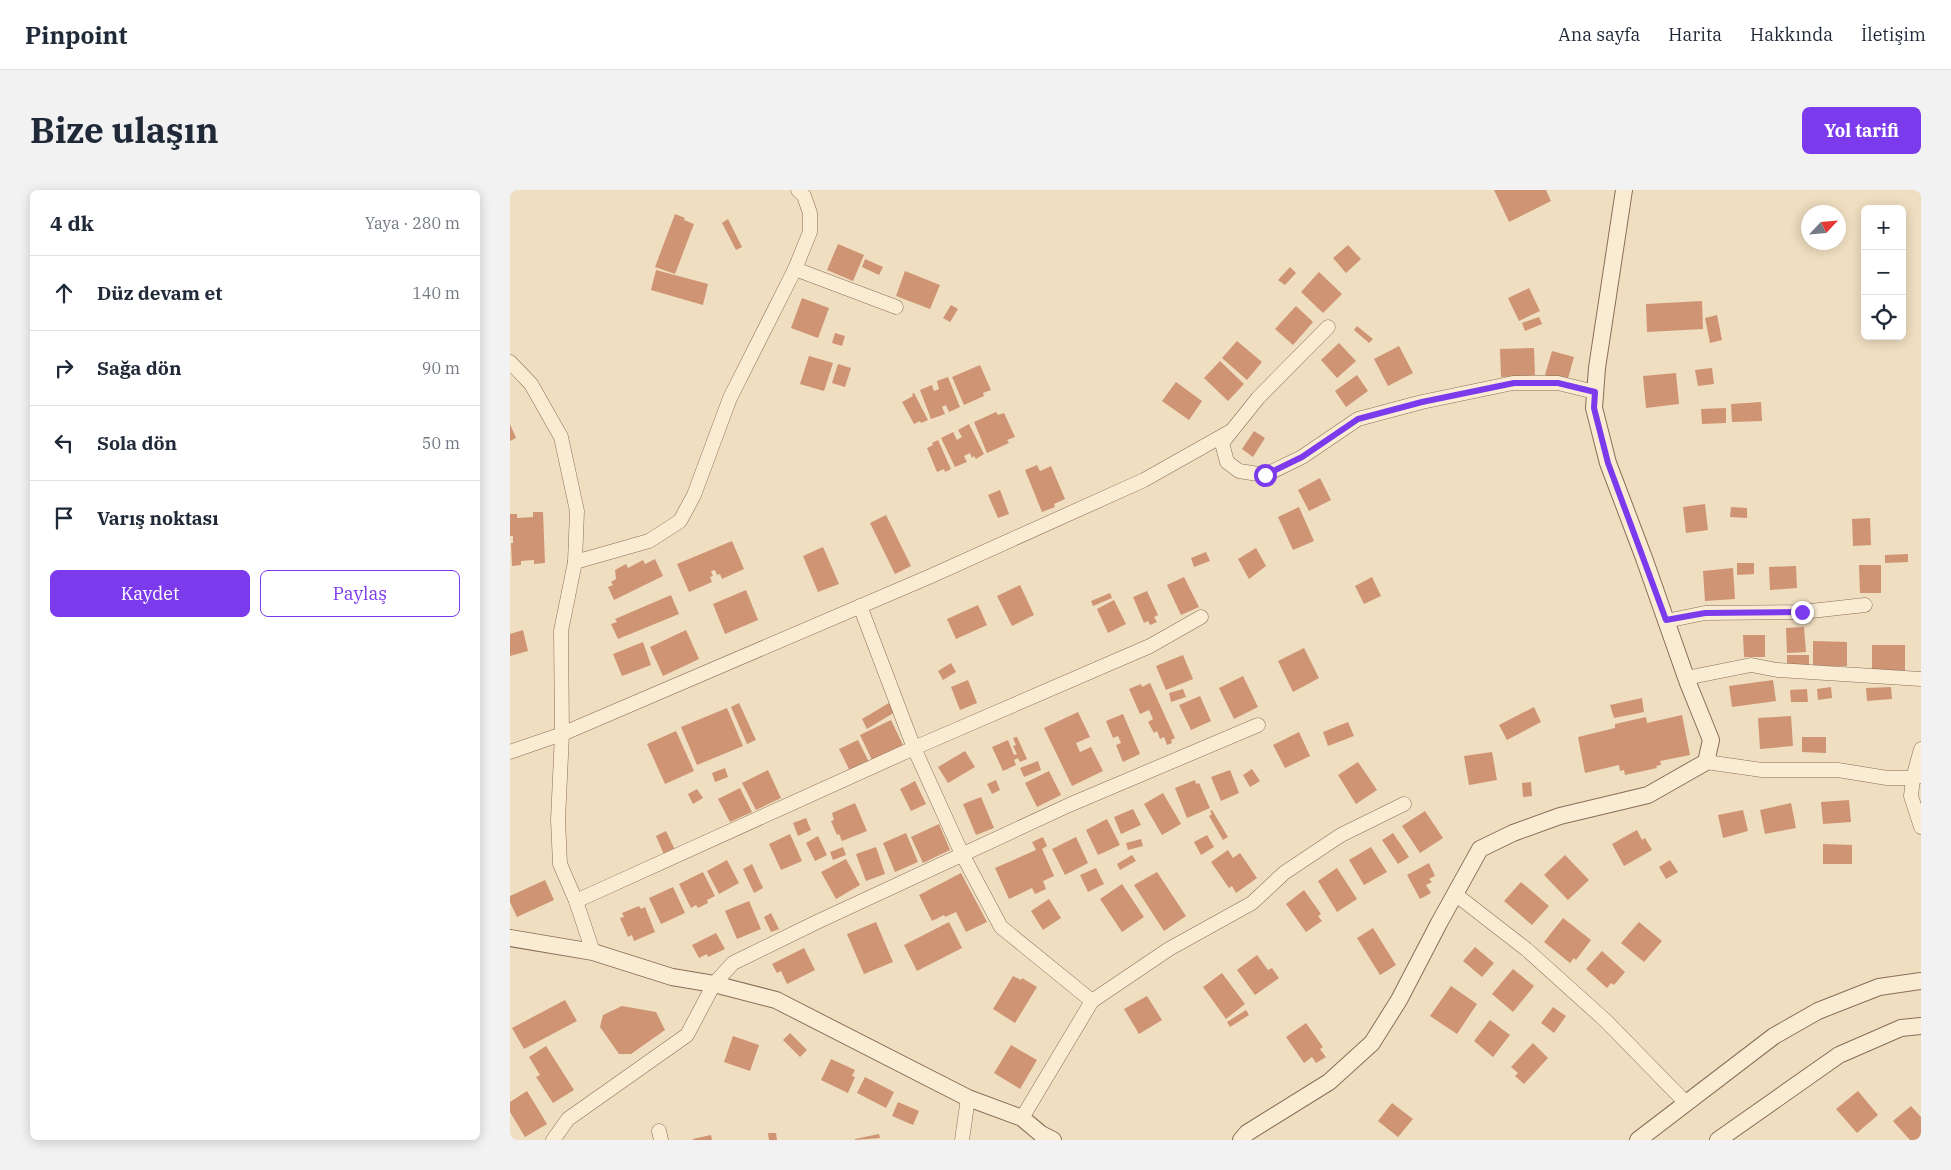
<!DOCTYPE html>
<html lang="tr">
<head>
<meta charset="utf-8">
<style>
	body { margin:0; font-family:"IBM Plex Serif",serif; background:#f2f2f3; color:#1f2937 }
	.controls { position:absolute; right:15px; top:15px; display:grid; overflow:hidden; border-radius:8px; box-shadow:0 2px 12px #0003 }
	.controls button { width:45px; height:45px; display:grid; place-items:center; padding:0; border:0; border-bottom:1px solid #e0e1e3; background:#fff; color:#1f2937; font:25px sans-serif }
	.compass { position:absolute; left:1291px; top:15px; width:45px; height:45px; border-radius:50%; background:#fff; box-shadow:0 2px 12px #0003; rotate:64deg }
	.stop { position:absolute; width:15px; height:15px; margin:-11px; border:4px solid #7c3aed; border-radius:50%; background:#fff }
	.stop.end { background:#7c3aed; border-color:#fff; box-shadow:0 1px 5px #0008 }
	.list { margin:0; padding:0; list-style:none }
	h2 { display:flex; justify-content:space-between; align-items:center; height:65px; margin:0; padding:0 20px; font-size:21px }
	h2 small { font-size:16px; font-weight:400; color:#747a83 }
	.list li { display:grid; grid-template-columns:32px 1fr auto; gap:15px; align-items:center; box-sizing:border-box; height:75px; padding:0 20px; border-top:1px solid #e0e1e3 }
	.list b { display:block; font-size:19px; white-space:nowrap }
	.list em { font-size:16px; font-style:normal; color:#747a83 }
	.actions { display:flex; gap:10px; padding:15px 20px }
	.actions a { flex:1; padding:11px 0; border:1px solid #7c3aed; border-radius:8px; text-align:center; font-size:18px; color:#7c3aed }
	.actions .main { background:#7c3aed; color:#fff }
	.icon { flex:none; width:28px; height:28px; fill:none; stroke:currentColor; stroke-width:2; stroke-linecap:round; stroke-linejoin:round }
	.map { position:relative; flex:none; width:1411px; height:950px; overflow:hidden; border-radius:8px }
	header { display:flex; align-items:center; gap:30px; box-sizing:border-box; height:70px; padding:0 25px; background:#fff; border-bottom:1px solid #e0e1e3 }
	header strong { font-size:24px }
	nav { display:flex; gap:28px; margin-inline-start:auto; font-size:18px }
	.intro { display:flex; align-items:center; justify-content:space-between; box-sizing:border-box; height:120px; padding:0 30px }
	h1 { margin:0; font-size:35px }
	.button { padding:12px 22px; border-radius:8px; background:#7c3aed; color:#fff; font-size:18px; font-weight:700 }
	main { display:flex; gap:30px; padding:0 30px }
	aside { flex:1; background:#fff; border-radius:8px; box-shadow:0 2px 12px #0003 }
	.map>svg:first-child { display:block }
	.building { fill:#cf9474 }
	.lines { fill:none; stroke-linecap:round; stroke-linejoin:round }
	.minor-casing { stroke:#896e57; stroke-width:15 }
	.tertiary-casing { stroke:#896e57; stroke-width:18 }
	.minor { stroke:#faecd3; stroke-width:14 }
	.tertiary { stroke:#faecd3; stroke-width:16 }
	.route { stroke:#7c3aed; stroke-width:6 }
</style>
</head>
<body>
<header>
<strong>Pinpoint</strong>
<nav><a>Ana sayfa</a><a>Harita</a><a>Hakkında</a><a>İletişim</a></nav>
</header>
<div class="intro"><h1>Bize ulaşın</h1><a class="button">Yol tarifi</a></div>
<main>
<aside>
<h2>4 dk<small>Yaya · 280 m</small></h2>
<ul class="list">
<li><svg class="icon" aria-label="ahead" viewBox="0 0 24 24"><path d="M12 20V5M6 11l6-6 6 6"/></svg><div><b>Düz devam et</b></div><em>140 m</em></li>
<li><svg class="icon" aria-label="right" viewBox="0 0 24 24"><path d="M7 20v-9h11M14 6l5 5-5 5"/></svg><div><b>Sağa dön</b></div><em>90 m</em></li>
<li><svg class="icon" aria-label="left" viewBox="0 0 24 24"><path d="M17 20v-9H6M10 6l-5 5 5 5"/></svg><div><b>Sola dön</b></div><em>50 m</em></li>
<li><svg class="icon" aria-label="arrive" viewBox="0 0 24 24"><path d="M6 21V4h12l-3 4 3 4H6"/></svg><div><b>Varış noktası</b></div></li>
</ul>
<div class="actions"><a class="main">Kaydet</a><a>Paylaş</a></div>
</aside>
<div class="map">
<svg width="1411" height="950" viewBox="0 0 1411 950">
	<rect width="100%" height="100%" fill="#efdec0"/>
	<g class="building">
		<path d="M984,0H1036L1041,11L999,32Z"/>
		<path d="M165,24L175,28L174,30L184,34L165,84L145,77Z"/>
		<path d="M218,29L232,57L226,60L212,33Z"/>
		<path d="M328,54L354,65L343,91L317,80Z"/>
		<path d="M838,55L851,69L836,83L823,68Z"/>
		<path d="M355,69L373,77L369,85L352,77Z"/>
		<path d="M780,77L786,83L775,95L768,90Z"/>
		<path d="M146,80L198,94L193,115L141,100Z"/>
		<path d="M395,81L430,95L420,119L386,106Z"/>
		<path d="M809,82L832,104L813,123L791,102Z"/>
		<path d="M1019,98L1030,121L1009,131L998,108Z"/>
		<path d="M292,108L319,118L308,148L281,138Z"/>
		<path d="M1192,111L1193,139L1137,142L1136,114Z"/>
		<path d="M441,115L448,119L440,132L433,128Z"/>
		<path d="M786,116L803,132L783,155L765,139Z"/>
		<path d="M1207,125L1212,150L1200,153L1195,128Z"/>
		<path d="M1029,127L1032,134L1015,141L1012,133Z"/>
		<path d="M847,136L863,149L859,153L844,140Z"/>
		<path d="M325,143L335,146L332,156L322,153Z"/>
		<path d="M727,151L752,172L737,190L712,168Z"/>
		<path d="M829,153L846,171L827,188L811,170Z"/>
		<path d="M889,156L903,183L878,196L864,169Z"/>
		<path d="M1024,158L1025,185L991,187L990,159Z"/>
		<path d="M1042,161L1064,167L1057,192L1035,185Z"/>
		<path d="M299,166L323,173L314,201L290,194Z"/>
		<path d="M710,171L734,194L718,211L694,188Z"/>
		<path d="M328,174L341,178L335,197L322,193Z"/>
		<path d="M470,175L481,200L473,203L474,206L454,215L442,187Z"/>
		<path d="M1202,178L1204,194L1188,196L1185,180Z"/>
		<path d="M1166,183L1169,214L1136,218L1133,186Z"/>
		<path d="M847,185L858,201L836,217L825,201Z"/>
		<path d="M438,187L450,217L439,222L436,215L432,217L435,224L421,229L410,200L422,195L424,201L429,199L427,191Z"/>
		<path d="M666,192L692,211L679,230L652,211Z"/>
		<path d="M404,203L418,230L411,233L410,231L404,234L392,212L403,206L402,204Z"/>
		<path d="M1251,212L1252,231L1222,232L1221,214Z"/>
		<path d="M1216,218V233L1192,234L1191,219Z"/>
		<path d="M486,222L488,225L494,223L505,247L497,250L499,253L477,263L464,232Z"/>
		<path d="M0,234L6,248L0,251Z"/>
		<path d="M459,234L474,264L466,269L464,266L462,268L460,263L454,266L457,272L445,277L431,248L443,242L447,250L452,247L448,240Z"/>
		<path d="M744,241L755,248L743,267L732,259Z"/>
		<path d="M428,250L441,279L435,282L434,279L427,282L417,258L423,255L422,253Z"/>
		<path d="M527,275L530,281L541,276L555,309L544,314L545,317L532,322L515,280Z"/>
		<path d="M810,288L821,310L799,321L788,300Z"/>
		<path d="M490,300L499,324L488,328L478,305Z"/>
		<path d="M1195,314L1198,340L1176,343L1173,317Z"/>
		<path d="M789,317L804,351L783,360L768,327Z"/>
		<path d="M1221,317L1237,318V328L1220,327Z"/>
		<path d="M23,322H33L35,373L24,374V370L11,371V375L2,376L1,353H3V346H0V324H7V328L23,327Z"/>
		<path d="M376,325L401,376L385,384L360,333Z"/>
		<path d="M1360,328L1361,355L1343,356L1342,329Z"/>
		<path d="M222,351L234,379L212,389L210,384L207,385L205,380L201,381L203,386L200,387L202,392L179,402L167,374Z"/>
		<path d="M313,357L329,394L308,402L293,366Z"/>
		<path d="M746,358L756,376L739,389L728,369Z"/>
		<path d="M696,362L700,371L684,377L681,368Z"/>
		<path d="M1398,364V372L1375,373V365Z"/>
		<path d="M145,369L153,386L104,410L98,397L103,395L101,392L106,389L105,380L116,374L118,378L133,370L135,374Z"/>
		<path d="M1227,373H1244V384L1227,385Z"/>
		<path d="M1349,375H1371V403H1350Z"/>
		<path d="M1286,376L1287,398L1260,400L1259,377Z"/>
		<path d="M1223,378L1225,409L1195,411L1193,381Z"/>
		<path d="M674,387L689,417L671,425L657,395Z"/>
		<path d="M862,387L871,406L854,414L845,396Z"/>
		<path d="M510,395L524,425L502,436L487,406Z"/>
		<path d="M236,400L248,430L215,444L203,414Z"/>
		<path d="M637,401L648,425L644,427L647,432L640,435L638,431L634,433L623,407Z"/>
		<path d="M600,403L602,408L583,416L581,411Z"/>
		<path d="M161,405L169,424L108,449L101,434L107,432L105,429Z"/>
		<path d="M604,410L616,434L598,443L587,419Z"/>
		<path d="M468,415L477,435L446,449L437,429Z"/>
		<path d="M1294,437L1296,462L1277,463L1276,438Z"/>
		<path d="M13,440L18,461L0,466V444Z"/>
		<path d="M176,440L189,469L153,486L140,457Z"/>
		<path d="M1233,445H1255V467H1234Z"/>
		<path d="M1303,451L1337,452V476H1303Z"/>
		<path d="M133,452L141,475L112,486L103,464Z"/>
		<path d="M1362,455H1395V482L1362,481Z"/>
		<path d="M794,458L809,488L783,502L768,471Z"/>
		<path d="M673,465L683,489L656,500L646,476Z"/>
		<path d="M1277,465H1299V480L1277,481Z"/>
		<path d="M441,473L446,482L433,490L428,481Z"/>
		<path d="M733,486L748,517L724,529L709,498Z"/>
		<path d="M458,490L467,513L450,520L441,497Z"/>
		<path d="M1263,490L1266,511L1222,517L1219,496Z"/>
		<path d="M640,493L665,548L661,550L662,553L657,555L654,547L650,549L647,541L644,543L638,532L643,529L639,520L630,524L619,499L631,494L632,497Z"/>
		<path d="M1321,497L1322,508L1308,510L1307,499Z"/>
		<path d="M1381,497L1382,509L1357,511L1356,498Z"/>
		<path d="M673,499L676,507L661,512L659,503Z"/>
		<path d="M1297,499L1298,512H1281L1280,500Z"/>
		<path d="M690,506L701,531L681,540L669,515Z"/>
		<path d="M1132,508L1134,522L1104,528L1100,515Z"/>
		<path d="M229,513L246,550L237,554L221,517Z"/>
		<path d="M379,513L385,522L357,539L352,529Z"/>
		<path d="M1024,517L1031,532L997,550L989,535Z"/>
		<path d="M217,518L233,556L187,575L171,537Z"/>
		<path d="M568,522L580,547L566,553L570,562L581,557L593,581L562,596L534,538Z"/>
		<path d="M613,524L630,564L613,572L606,555L611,553L608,546L603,548L596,531Z"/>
		<path d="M1172,525L1180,565L1150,571L1151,575L1146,576L1147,578L1115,585L1114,580L1110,581L1109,575L1075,583L1068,547L1105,538V534L1136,527L1137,533Z"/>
		<path d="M1281,526L1283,556L1250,559L1248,528Z"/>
		<path d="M381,530L393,555L362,570L350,545Z"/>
		<path d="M838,532L844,546L818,556L813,542Z"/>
		<path d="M166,541L184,581L155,594L137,554Z"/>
		<path d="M789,542L800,566L775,578L763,555Z"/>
		<path d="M507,547L517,569L510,572L508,568L504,570L506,575L493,581L482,557L498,550L504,565L507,564L503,556L506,555L503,548Z"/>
		<path d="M1292,547H1316V563L1292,562Z"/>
		<path d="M348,550L359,572L340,581L329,559Z"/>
		<path d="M455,561L465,577L438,593L428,577Z"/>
		<path d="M982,562L987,590L959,595L954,566Z"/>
		<path d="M528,571L531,580L514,587L510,578Z"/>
		<path d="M848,572L867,600L846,614L828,585Z"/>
		<path d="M215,578L218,587L205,592L202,583Z"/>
		<path d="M742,579L750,591L740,597L733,585Z"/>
		<path d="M258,580L271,608L246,620L232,593Z"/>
		<path d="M720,580L729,603L711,611L701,587Z"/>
		<path d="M539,581L551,605L527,617L515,593Z"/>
		<path d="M486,590L490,600L482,604L477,594Z"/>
		<path d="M685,590L686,594L689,593L700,618L677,628L665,598Z"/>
		<path d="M405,591L416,614L401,621L390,599Z"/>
		<path d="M1021,592L1022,606L1013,607L1012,593Z"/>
		<path d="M230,598L242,622L220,632L208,609Z"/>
		<path d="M187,599L193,608L183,614L178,604Z"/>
		<path d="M653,603L671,634L652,645L634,614Z"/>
		<path d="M471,607L484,638L466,645L453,614Z"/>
		<path d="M1339,610L1341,632L1313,634L1311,612Z"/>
		<path d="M345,613L357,641L332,651L329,644L327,645L321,631L324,630L322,623Z"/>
		<path d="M1281,613L1286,638L1255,644L1250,620Z"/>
		<path d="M623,619L631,635L611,644L604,627Z"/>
		<path d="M702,620L718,647L713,650L699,626L702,624L700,621Z"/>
		<path d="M1233,620L1238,641L1213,648L1208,625Z"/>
		<path d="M915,621L933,648L910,663L892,636Z"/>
		<path d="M296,628L301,640L288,646L283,633Z"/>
		<path d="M597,629L610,655L588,665L576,640Z"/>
		<path d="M429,634L440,660L413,673L401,647Z"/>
		<path d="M1127,640L1132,650L1135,648L1142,660L1114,676L1102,654Z"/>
		<path d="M156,641L166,662L155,667L146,646Z"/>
		<path d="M396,643L408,672L385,682L373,653Z"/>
		<path d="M883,643L899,667L888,674L872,650Z"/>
		<path d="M280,644L292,671L271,680L259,654Z"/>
		<path d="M697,645L704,657L691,665L684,652Z"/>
		<path d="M308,646L317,665L305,671L296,653Z"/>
		<path d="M533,647L537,656L532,659L544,686L533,691L536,699L525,704L522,698L499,709L485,678L526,660L522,652Z"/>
		<path d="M566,647L578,673L555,685L542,659Z"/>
		<path d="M631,649L633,656L618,660L616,653Z"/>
		<path d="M1313,654L1342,655V674H1313Z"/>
		<path d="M333,657L336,665L323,670L320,662Z"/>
		<path d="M366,657L375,684L356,691L346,664Z"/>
		<path d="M861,657L877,682L854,695L839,670Z"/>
		<path d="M718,660L723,668L730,663L747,688L726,703L722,696L719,698L701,672Z"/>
		<path d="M622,665L626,671L610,680L607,674Z"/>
		<path d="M1055,665L1079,690L1058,710L1034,685Z"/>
		<path d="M336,669L350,695L326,709L311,682Z"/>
		<path d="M217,670L229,693L209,704L197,681Z"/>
		<path d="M1160,670L1168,682L1156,689L1149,677Z"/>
		<path d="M919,673L925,686L919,689L922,692L916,695L921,703L910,709L897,685Z"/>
		<path d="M242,674L253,698L244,703L233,679Z"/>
		<path d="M586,678L594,694L578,702L570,685Z"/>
		<path d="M827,678L847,709L827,722L808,691Z"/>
		<path d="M193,682L205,706L197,710L198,713L188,718L186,715L181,718L169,694Z"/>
		<path d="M647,682L676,726L654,741L624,695Z"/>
		<path d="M451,683L477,732L456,742L446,722L435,727L434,725L422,731L409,705Z"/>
		<path d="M35,690L44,710L7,727L0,712V706Z"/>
		<path d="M1011,692L1039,716L1022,735L994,711Z"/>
		<path d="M612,694L634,727L612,742L590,709Z"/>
		<path d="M163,697L175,723L151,734L139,708Z"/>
		<path d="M794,700L811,724L808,726L812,731L796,742L776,714Z"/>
		<path d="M539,709L551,728L533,740L521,721Z"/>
		<path d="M239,711L251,739L227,749L215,721Z"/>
		<path d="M129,716L131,719L135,717L145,742L124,751L122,745L118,747L110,728L114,727L112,723Z"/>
		<path d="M261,723L269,739L261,742L254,727Z"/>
		<path d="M1053,728L1081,750L1066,770L1064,768L1060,773L1034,752Z"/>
		<path d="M366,732L383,772L354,784L337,744Z"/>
		<path d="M439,732L452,758L407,781L394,755Z"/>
		<path d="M1129,732L1152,751L1134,772L1111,753Z"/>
		<path d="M863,738L886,775L870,785L847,748Z"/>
		<path d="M206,743L215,759L198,767L197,764L189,768L182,755Z"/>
		<path d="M965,757L984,773L972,787L953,771Z"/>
		<path d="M294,758L305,780L277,794L271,781L267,783L262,774Z"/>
		<path d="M1092,761L1115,782L1104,795L1101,793L1097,798L1076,779Z"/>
		<path d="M747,765L758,780L762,778L769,788L745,805L727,780Z"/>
		<path d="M1003,779L1024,796L1003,822L982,804Z"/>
		<path d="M712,783L735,814L716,829L693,797Z"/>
		<path d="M503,786L511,790L512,788L527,797L505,833L483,819Z"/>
		<path d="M941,796L967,814L947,844L920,826Z"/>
		<path d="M637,806L652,830L629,844L614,819Z"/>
		<path d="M55,810L67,831L14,859L2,838Z"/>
		<path d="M112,816L146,822L155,840L121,864H109L90,837L93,825Z"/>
		<path d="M1043,817L1056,826L1044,843L1031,833Z"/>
		<path d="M736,820L739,825L720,837L717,832Z"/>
		<path d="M980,830L1000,845L983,867L964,851Z"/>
		<path d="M796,833L813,857L810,859L816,867L806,873L802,867L794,873L776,847Z"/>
		<path d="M280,843L297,860L290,867L273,850Z"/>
		<path d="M223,846L249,855L240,881L214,872Z"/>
		<path d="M1023,853L1038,868L1014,894L1005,886L1008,883L1001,877Z"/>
		<path d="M501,855L527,870L510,899L484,883Z"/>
		<path d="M36,856L64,900L43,913L26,887L30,885L19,867Z"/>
		<path d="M321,869L345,880L342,886L345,887L338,903L311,890Z"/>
		<path d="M355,887L384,902L376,918L347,903Z"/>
		<path d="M17,901L37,934L15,947L0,922V912Z"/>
		<path d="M1348,901L1368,925L1347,943L1326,919Z"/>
		<path d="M388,912L409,921L403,935L382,926Z"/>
		<path d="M882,913L903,929L888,947L868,931Z"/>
		<path d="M1401,916L1411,927V950H1400L1383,931Z"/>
		<path d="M258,943H266L267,950H259Z"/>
		<path d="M369,944L370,948L345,950V949Z"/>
		<path d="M201,945L202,950H183V949Z"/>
	</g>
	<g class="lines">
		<g class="minor-casing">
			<g id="minor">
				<path d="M285,79L386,117"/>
				<path d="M818,137L748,208L712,253L717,272L729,281L755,285L792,267L848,229L912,212L1003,193H1048L1085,202"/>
				<path d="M0,172L21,194L51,247L67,321L65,372L51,441L52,544L48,630L50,674L66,711L83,762"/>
				<path d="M65,372L139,351L170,331L184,305L220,208L285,79L300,42V23L294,6L288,0"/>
				<path d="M350,416L404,558L452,664L491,737L582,811"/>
				<path d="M1156,431L1195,423L1292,422L1355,415"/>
				<path d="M1176,488L1241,475L1267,480L1411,489"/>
				<path d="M0,562L52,544L421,386L634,290L721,241"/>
				<path d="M1196,572L1252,580H1328L1377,588H1403L1401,606L1411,637"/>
				<path d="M1410,586L1403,588L1411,559"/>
				<path d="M945,704L1016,759L1096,831L1176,913"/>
				<path d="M66,711L404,558L640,456L691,427"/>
				<path d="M512,928L582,811L659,759L742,713L774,683L831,645L894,614"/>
				<path d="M149,941L151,950"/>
				<path d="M43,950L58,929L177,845L204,794L223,773L309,731L559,615L748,535"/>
				<path d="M452,950L458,908"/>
			</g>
		</g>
		<g class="tertiary-casing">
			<g id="tertiary">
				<path d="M0,748L83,762L162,787L204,794L266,810L458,908L512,928L531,944L543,950"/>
				<path d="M731,950L737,943L819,892L862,853L889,810L929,733L970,659L1003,643L1050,626L1138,605L1196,572L1201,550L1178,493L1134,368L1098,273L1084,218L1087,178L1114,0"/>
				<path d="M1128,950L1264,846L1308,821L1369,797L1411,791"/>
				<path d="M1208,950L1329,865L1391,838L1411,836"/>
			</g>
		</g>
		<use href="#minor" class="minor"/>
		<use href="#tertiary" class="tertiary"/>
	</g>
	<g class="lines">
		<path class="route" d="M755,285L792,267L848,229L912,212L1004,193H1048L1085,202L1084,218L1098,273L1156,430L1195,423L1292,422"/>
	</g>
</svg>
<div class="controls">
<button>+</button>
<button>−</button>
<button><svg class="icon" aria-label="locate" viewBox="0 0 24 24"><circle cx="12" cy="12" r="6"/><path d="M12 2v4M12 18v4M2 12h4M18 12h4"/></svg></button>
</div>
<svg class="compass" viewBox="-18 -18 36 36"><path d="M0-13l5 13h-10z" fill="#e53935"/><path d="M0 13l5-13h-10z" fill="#747a83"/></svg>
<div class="stop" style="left:755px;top:285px"></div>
<div class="stop end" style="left:1292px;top:422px"></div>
</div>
</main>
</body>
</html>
